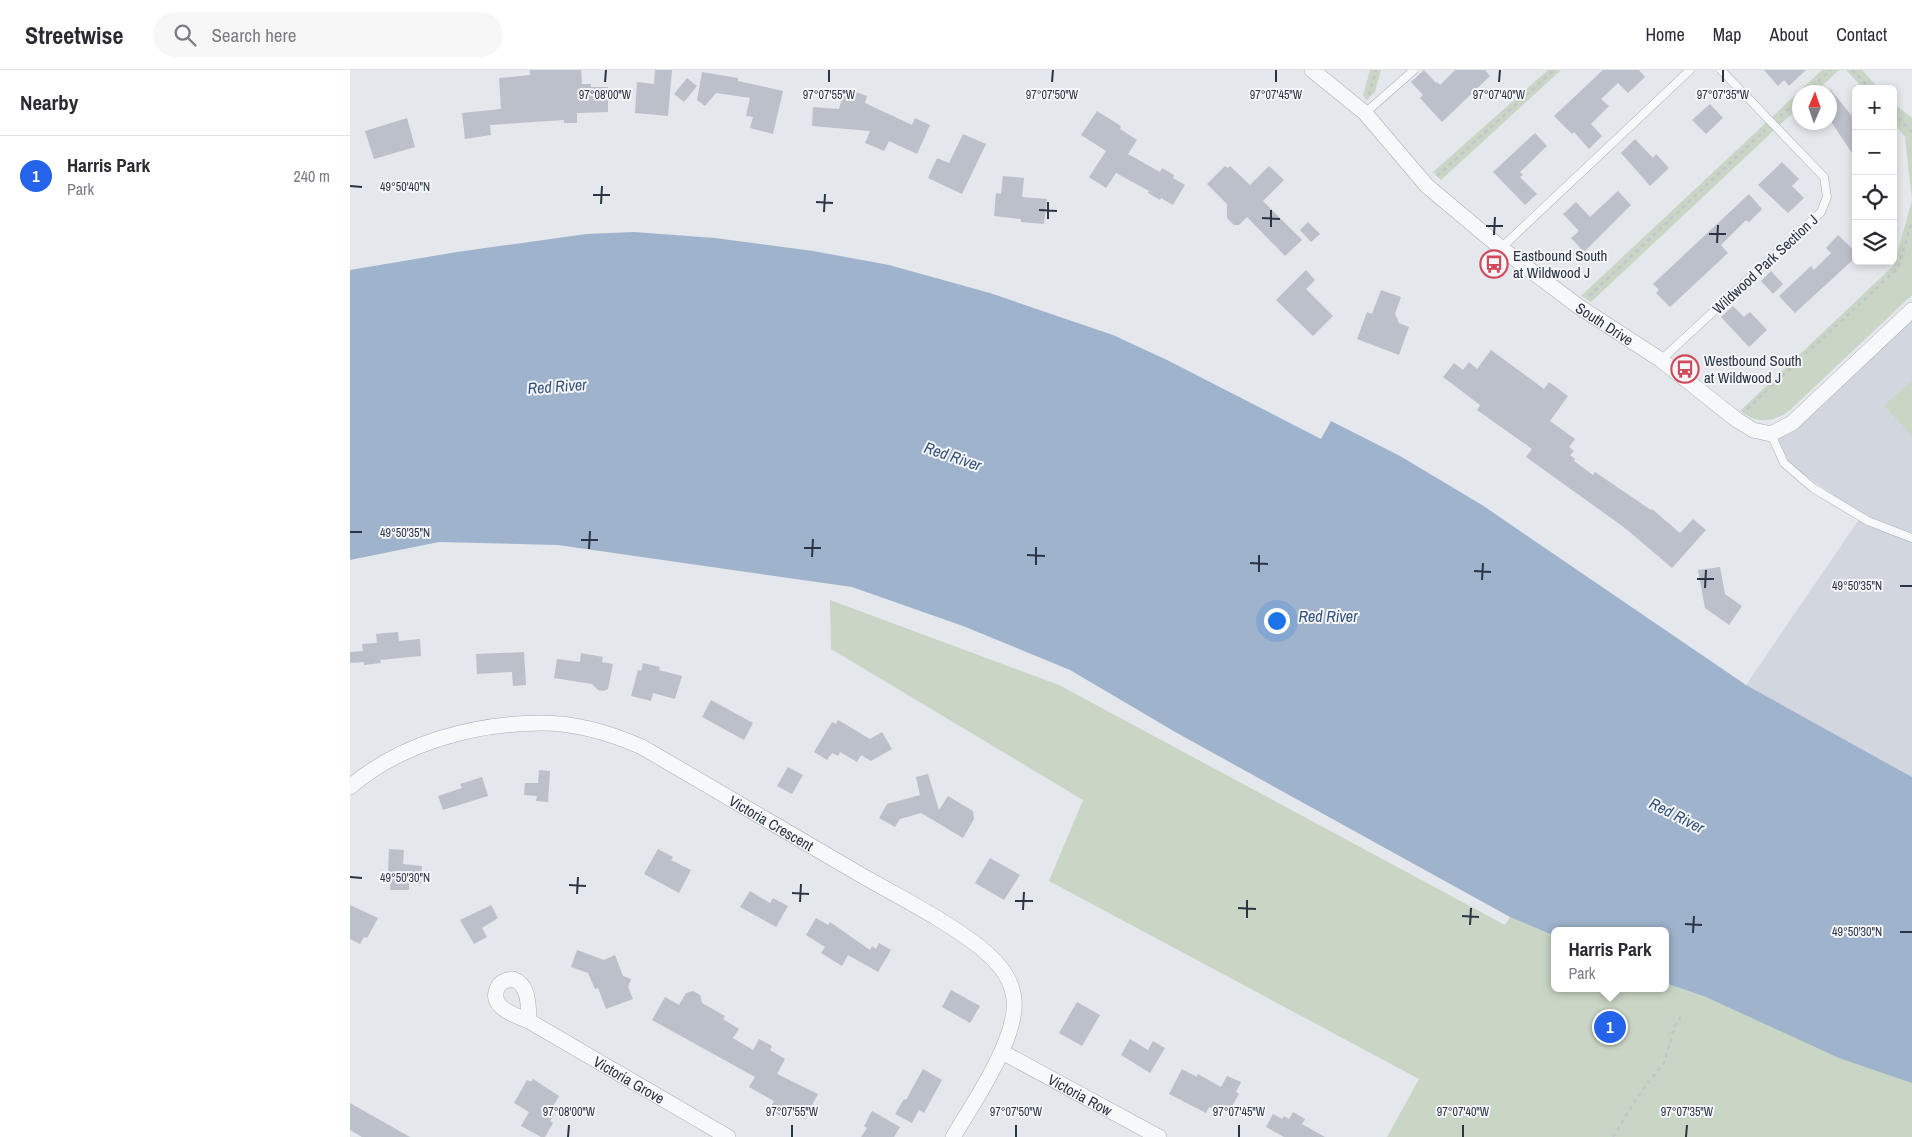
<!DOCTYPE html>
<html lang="en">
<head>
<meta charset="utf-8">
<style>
	body { margin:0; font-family:"Archivo Narrow",sans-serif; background:#f7f7f7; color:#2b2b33 }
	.controls { position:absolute; right:15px; top:15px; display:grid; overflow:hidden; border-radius:8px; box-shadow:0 2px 8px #0003 }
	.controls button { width:45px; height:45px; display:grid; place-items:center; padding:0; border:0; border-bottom:1px solid #e1e1e2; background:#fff; color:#2b2b33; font:25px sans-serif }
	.compass { position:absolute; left:1442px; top:15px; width:45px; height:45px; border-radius:50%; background:#fff; box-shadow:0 2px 8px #0003; rotate:2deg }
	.you { position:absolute; left:926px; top:550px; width:18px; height:18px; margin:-12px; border:4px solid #fff; border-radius:50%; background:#1a73e8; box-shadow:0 0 0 8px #1a73e833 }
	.badge { display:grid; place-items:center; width:32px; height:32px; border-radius:50%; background:#2563eb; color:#fff; font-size:16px; font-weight:700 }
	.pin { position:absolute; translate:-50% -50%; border:2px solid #fff; box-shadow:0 1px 5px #0006 }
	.popup { position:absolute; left:1201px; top:857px; width:118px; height:65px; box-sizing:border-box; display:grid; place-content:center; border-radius:8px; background:#fff; filter:drop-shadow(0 1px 4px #0005); font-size:16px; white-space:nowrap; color:#7c7c81 }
	.popup b { font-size:19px; color:#2b2b33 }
	.popup::after { content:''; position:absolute; left:50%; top:100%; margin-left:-10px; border:10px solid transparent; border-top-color:#fff }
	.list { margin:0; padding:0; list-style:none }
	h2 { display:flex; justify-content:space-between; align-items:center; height:65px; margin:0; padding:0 20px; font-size:21px }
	h2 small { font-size:16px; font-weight:400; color:#7c7c81 }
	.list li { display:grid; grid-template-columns:32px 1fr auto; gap:15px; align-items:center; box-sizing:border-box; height:80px; padding:0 20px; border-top:1px solid #e1e1e2 }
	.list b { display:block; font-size:19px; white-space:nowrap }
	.list p { margin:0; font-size:16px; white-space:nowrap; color:#7c7c81 }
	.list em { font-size:16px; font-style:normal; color:#7c7c81 }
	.icon { flex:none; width:28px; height:28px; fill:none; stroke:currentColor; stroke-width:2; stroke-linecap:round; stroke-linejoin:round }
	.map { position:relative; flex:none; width:1562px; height:1067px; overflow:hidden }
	header { display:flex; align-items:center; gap:30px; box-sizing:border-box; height:70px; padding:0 25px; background:#fff; border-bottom:1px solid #e1e1e2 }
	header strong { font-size:24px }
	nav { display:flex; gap:28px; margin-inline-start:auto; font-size:18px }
	.search { width:350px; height:45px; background:#f7f7f7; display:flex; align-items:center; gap:12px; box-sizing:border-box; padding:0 18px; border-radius:28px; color:#7c7c81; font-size:19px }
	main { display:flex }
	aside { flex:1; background:#fff }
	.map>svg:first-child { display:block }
	.built { fill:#d2d6de }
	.green { fill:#c9d6c5 }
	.water { fill:#9fb4cc }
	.building { fill:#bbc0ca }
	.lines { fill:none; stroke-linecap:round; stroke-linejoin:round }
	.lane-casing { stroke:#a9aeb7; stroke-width:9 }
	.street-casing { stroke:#a9aeb7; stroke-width:16 }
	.path { stroke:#c2c5cb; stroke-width:2.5; stroke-dasharray:4 4; stroke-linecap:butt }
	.lane { stroke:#f7f8fa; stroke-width:8 }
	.street { stroke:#f7f8fa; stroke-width:15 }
	.ticks { fill:none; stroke:#2b3445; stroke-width:2 }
	.labels { text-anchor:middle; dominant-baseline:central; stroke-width:4; stroke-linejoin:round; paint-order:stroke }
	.poi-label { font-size:15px; fill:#2b3445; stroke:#f4f6f9; text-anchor:start }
	.street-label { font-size:15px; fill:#2b3445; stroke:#f4f6f9 }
	.water-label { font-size:16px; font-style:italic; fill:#34527a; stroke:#f4f6f9 }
	.ticks-label { font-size:12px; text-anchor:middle; fill:#2b3445; stroke:#f4f6f9; stroke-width:4; stroke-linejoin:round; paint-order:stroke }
</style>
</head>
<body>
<header>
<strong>Streetwise</strong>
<div class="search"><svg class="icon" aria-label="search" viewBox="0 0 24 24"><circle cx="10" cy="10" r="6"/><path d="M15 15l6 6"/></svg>Search here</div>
<nav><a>Home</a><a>Map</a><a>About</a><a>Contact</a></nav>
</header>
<main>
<aside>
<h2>Nearby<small></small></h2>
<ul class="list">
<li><span class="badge">1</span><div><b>Harris Park</b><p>Park</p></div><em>240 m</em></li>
</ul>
</aside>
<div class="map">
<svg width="1562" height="1067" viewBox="0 0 1562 1067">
	<rect width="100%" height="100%" fill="#e4e7ec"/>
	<path class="built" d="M1562,238V707L1396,615L1512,445L1426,385L1421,364Z"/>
	<g class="green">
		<path d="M1020,0H1031L1025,22L1017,30L1013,26Z"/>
		<path d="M1198,0H1211L1091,110L1083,102Z"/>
		<path d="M1472,0H1489L1465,22H1450L1449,37L1241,232L1231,226Z"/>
		<path d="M1496,0H1512L1529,19H1514Z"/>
		<path d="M1543,33L1562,48V225L1440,340C1423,353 1407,354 1390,341L1544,195L1562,130L1555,67L1543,52Z"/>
		<path d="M1562,310V366L1534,336Z"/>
		<path d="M480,530L709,615L1155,855L1160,847L1205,866V918H1315V913L1356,927L1562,1013V1067H1037L1069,1009L699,811L733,730L481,579Z"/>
	</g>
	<path class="water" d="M284,162L365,168L463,181L539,195L640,223L763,265L817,290L971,369L981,351L1050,386L1132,435L1396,615L1562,707V1013L1489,988L1356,927L1315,913V861H1205V866L1160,847L827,663L720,600L613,556L502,517L208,475L89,472L0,490V200L107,182L236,164Z"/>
	<g class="building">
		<path d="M180,0H231L232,14H241V17H258V42L227,43V53H214V50L140,55L141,65L115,69L112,43L151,39L149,8L180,5Z"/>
		<path d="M305,0H322L318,46L285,43L287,12L304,14Z"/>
		<path d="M1074,0L1086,13L1087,12L1090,15L1105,0H1135L1140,6L1092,52L1070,28L1073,25L1061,12Z"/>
		<path d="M1253,0H1289L1295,7L1278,23L1268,13L1251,29L1259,36L1241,54L1252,66L1239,79L1224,62L1222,64L1204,46Z"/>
		<path d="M1414,0H1456L1439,16L1434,10L1428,16Z"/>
		<path d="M352,2L388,8V11L433,21L423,64L400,58L403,47L396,46L400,28L366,23L355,36L347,30Z"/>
		<path d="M337,8L347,16L334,32L324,24Z"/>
		<path d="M495,18L517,26L515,33L562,55L565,48L580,55L567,84L539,71L534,81L515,73L520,61L462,56L463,37L489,39Z"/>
		<path d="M1480,19L1506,51V89L1480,50Z"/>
		<path d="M1360,34L1373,48L1356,64L1342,50Z"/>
		<path d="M747,41L771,56L770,59L787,70L778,84L810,102L812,98L824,105L823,108L835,115L823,135L811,128L810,130L798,123L799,121L766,103L756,118L739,107L756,81L731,65Z"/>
		<path d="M57,48L65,77L24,89L15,61Z"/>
		<path d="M1185,63L1197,76L1170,102L1173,105L1170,107L1187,124L1175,135L1143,102Z"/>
		<path d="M613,64L636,74L612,124L578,108L587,88L599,93Z"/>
		<path d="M1285,69L1303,88L1306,84L1319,98L1300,116L1271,83Z"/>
		<path d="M1432,92L1449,109L1442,116L1454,128L1438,143L1408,115Z"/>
		<path d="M875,96L878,98L880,96L900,115L919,96L934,110L913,131L952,170L935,186L897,147L889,155H884L877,148V134L857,114Z"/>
		<path d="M653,106L674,108L672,127L697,129L694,154L671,152V149L644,146L646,123L651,124Z"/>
		<path d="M1268,121L1281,135L1234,182L1221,168L1229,161L1213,144L1226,132L1240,147Z"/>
		<path d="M1399,124L1412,139L1399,152L1396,150L1371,175L1378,183L1320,237L1306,223L1309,220L1303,214Z"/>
		<path d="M958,152L970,164L961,172L950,160Z"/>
		<path d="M1488,165L1506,182V187L1445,243L1429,226L1461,196L1464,200L1481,183L1476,178Z"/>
		<path d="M956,200L965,210L956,219L983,246L963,266L926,230Z"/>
		<path d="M1421,201L1433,214L1423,224L1411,211Z"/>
		<path d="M1031,220L1051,227L1045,244L1049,253L1059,257L1049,285L1007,269L1017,242L1022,244Z"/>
		<path d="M1383,236L1394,247L1400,242L1417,260L1399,277L1371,247Z"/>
		<path d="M1141,280L1194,319L1199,312L1218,326L1200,351L1225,369L1219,377L1224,381L1220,385L1225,389L1224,391L1243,405L1245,402L1301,440L1302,439L1330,463L1343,449L1356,460L1322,498L1275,458L1176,387L1182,379L1127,340L1130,335L1093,307L1104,293L1113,300L1119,292L1127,299Z"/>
		<path d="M1370,497L1375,524L1392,536L1379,555L1355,538L1348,500Z"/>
		<path d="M48,562L49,571L70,569L71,586L30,590L31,593L14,595V592L0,593V582L13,581L12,574L27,573L26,564Z"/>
		<path d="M174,582L176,615L163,616L162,602L127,604L126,584Z"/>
		<path d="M231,583L253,587L252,592L263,594L258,619L253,621L248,620L242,614L204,608L207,589L230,592Z"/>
		<path d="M293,593L310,597L309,600L332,606L325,629L303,623L301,631L281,626L288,600L291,601Z"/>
		<path d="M361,630L403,653L394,670L352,647Z"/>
		<path d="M488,650L520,669L532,662L542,679L521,691L511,685L507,692L490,682L488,686L482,683L477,690L464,682L482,652L486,654Z"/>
		<path d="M438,697L453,705L442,724L427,716Z"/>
		<path d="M189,700L200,701L198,732L186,731L187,726L174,725L175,713H188Z"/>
		<path d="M578,704L589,740L598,726L623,741L624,749L613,768L571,743L550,749L545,757L529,748L537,734L570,725L566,707Z"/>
		<path d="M132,707L138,726L93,740L88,726L112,718L110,714Z"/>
		<path d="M39,779L54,780L53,794L72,796L71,814L59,813V820H40L41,804H38Z"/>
		<path d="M308,779L323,787L321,790L341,800L329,823L294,804Z"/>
		<path d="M640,788L670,805L654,830L625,813Z"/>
		<path d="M400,821L420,833L423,828L438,836L426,857L390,837Z"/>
		<path d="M0,835L28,848L17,868L14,867L10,874L0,869Z"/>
		<path d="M141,835L148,848L132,858L137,867L124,874L110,850Z"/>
		<path d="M466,848L478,855L480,852L520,880L522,876L526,879L529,873L541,880L528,902L498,885L492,896L471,883L475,877L456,865Z"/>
		<path d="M227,880L254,890L265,885L273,906L281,909L278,917L283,929L256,939L248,918L245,919L238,903L221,897Z"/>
		<path d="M601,920L630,936L620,953L592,937Z"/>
		<path d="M343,921L350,925L352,933L375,946L373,949L389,959L383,968L403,980L409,969L422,976L420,980L435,989L427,1004L468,1024L455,1049L439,1040L435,1048L419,1040L424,1031L399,1017L405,1007L302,950L315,927L329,935L336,923Z"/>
		<path d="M727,932L750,945L732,976L709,963Z"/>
		<path d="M780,969L798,980L803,971L815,978L800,1003L771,985Z"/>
		<path d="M573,999L592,1010L574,1043L569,1040L562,1053L545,1044L554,1029L556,1030Z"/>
		<path d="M832,999L847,1007L848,1004L871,1017L877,1006L891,1012L886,1022L889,1024L879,1041L874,1038L871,1043L859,1037L856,1043L819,1024Z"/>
		<path d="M183,1009L209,1026L199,1043L204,1045L200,1051L203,1053L195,1067H191L171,1056L179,1042L164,1033L177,1010L181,1012Z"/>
		<path d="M0,1033L60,1067H12L0,1060Z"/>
		<path d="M522,1041L550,1057L544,1067H511L517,1058L514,1056Z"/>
		<path d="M943,1042L955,1049L952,1054L975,1067H934L916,1057L923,1044L932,1049L934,1046L939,1049Z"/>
	</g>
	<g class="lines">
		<g class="lane-casing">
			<g id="lane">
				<path d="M1015,43L1064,0"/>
				<path d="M1151,178L1340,0"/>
				<path d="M1311,290L1471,142L1477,127L1474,107L1371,0"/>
				<path d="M1421,364L1434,393L1463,418L1518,451L1562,468"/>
			</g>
		</g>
		<g class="street-casing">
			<g id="street">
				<path id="s1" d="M962,0L1015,43L1077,116L1151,178L1228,236L1311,290L1387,350L1403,360L1421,364L1442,353L1562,240"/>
				<path id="s2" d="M0,717C51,673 125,653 192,653C227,653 260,663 292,677C365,720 438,762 511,805C551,828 594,849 631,878C645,890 659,904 663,923C673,962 623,1033 603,1067"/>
				<path id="s3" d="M179,951C178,936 180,915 163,909C155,910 150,912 147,919C139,938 167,946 179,951L378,1067"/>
				<path id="s4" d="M652,982L809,1067"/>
			</g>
		</g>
		<g class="path">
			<path d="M1502,0L1521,19"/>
			<path d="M1456,22L1481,0"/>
			<path d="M1019,25L1026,0"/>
			<path d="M1543,42L1562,62"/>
			<path d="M1430,46L1450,29"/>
			<path d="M1087,106L1204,0"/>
			<path d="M1239,226L1415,60"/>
			<path d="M1397,339L1548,198L1562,151"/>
			<path d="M1263,1067L1288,1026L1314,993L1325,956L1332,944"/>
		</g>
		<use href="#lane" class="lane"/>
		<use href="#street" class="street"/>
	</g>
	<path class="ticks" d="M255,12L256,0M479,12V0M702,12L703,0M926,12V0M1149,12L1150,0M1373,12V0M0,116L12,117M243,125H260M466,132L483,133M251,134L252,116M689,140L707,141M474,142L475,124M912,148L930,149M698,149V132M1136,156H1153M921,157V140M1359,164H1376M1144,165L1145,147M1367,173L1368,155M0,462H12M231,470H248M454,478H471M239,479L240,461M677,485L695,486M462,487L463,469M900,493L918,494M686,495V477M1124,501L1141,502M909,502V485M1347,509H1364M1132,510L1133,493M1550,516H1562M1355,518L1356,500M0,807L12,808M219,815L236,816M442,823L459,824M227,824L228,807M665,831H683M450,832L451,814M888,838L906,839M673,840L674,822M1112,846L1129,847M897,848V830M1335,854L1352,855M1120,855L1121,838M1550,862H1562M1343,863L1344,846M218,1067L219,1055M442,1067V1055M666,1067V1055M889,1067V1055M1113,1067V1055M1336,1067L1337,1055"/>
	<defs>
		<g id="bus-ring" transform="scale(1.4375)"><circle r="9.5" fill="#f4f6f9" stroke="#d1495b" stroke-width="1.5"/><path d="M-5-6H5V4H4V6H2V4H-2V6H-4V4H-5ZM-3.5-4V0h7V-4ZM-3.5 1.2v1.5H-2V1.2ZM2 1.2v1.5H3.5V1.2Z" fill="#d1495b"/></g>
	</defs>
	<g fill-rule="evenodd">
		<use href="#bus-ring" x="1144" y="194"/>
		<use href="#bus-ring" x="1335" y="299"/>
	</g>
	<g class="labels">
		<g class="poi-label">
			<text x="1163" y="185">Eastbound South<tspan x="1163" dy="17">at Wildwood J</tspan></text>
			<text x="1354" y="290">Westbound South<tspan x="1354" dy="17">at Wildwood J</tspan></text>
		</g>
		<g class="street-label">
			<text transform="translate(1415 194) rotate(-43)">Wildwood Park Section J</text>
			<text stroke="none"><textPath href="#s1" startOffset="389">South Drive</textPath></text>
			<text stroke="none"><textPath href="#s2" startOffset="460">Victoria Crescent</textPath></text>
			<text stroke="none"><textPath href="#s3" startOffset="235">Victoria Grove</textPath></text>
			<text stroke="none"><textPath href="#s4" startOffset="89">Victoria Row</textPath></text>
		</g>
		<g class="water-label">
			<text transform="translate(207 316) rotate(-4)">Red River</text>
			<text transform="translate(603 386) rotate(19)">Red River</text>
			<text x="978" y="546">Red River</text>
			<text transform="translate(1327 745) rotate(27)">Red River</text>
		</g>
	</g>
	<g class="ticks-label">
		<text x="255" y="29">97°08'00"W</text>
		<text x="479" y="29">97°07'55"W</text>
		<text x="702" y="29">97°07'50"W</text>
		<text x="926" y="29">97°07'45"W</text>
		<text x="1149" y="29">97°07'40"W</text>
		<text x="1373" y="29">97°07'35"W</text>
		<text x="55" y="121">49°50'40"N</text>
		<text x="55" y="467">49°50'35"N</text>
		<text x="1507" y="520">49°50'35"N</text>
		<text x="55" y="812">49°50'30"N</text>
		<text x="1507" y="866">49°50'30"N</text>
		<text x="219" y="1046">97°08'00"W</text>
		<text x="442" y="1046">97°07'55"W</text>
		<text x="666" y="1046">97°07'50"W</text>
		<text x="889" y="1046">97°07'45"W</text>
		<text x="1113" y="1046">97°07'40"W</text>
		<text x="1337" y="1046">97°07'35"W</text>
	</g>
</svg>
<div class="controls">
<button>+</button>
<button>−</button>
<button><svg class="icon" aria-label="locate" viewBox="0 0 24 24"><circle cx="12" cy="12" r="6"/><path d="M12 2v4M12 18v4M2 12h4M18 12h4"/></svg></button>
<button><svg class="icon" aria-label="layers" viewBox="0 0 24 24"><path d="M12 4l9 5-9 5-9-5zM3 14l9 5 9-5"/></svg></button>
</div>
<svg class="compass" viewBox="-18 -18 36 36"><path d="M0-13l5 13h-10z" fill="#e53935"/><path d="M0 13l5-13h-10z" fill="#7c7c81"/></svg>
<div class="you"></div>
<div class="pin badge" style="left:1260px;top:957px">1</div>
<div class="popup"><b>Harris Park</b>Park</div>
</div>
</main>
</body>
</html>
